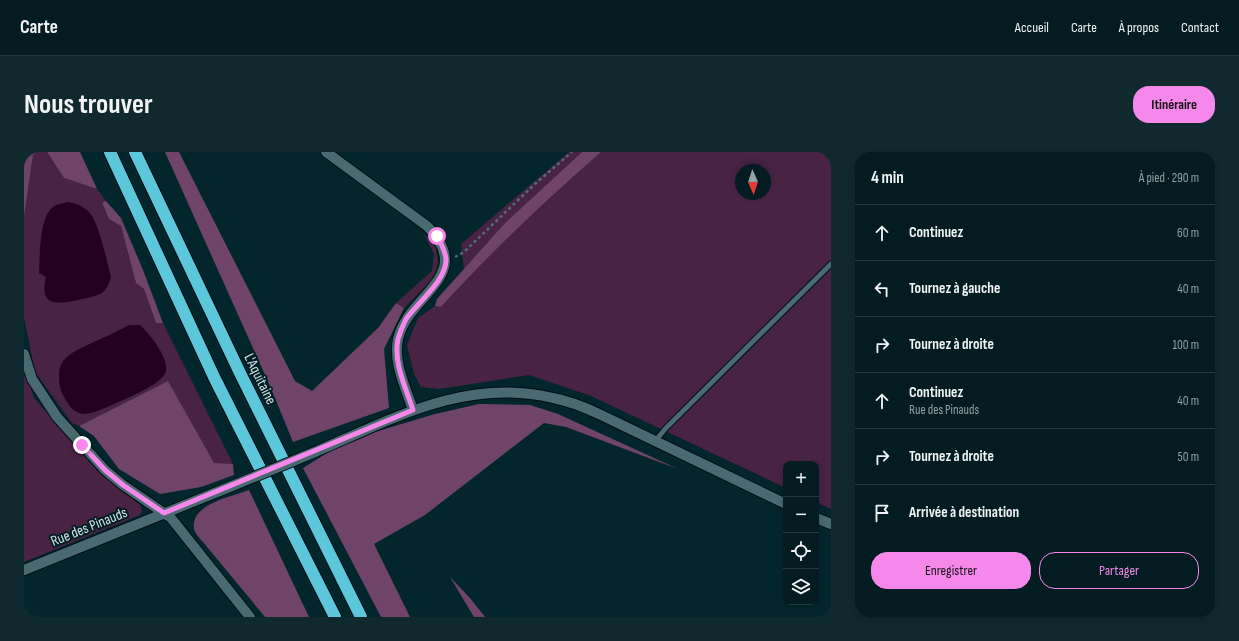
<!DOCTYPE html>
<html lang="fr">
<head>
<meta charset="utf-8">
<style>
	body { margin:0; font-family:"Sofia Sans Condensed",sans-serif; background:#10292e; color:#f1f3f6 }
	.controls { position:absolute; right:12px; bottom:12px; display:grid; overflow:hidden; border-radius:8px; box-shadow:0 2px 6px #0003 }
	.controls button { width:36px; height:36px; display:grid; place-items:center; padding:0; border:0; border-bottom:1px solid #233a3f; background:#021c21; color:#f1f3f6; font:20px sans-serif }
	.compass { position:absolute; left:711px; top:12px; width:36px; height:36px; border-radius:50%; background:#021c21; box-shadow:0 2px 6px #0003; rotate:177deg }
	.stop { position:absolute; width:12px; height:12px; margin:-9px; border:3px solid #f788eb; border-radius:50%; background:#fff }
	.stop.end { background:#f788eb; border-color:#fff; box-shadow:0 1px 4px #0008 }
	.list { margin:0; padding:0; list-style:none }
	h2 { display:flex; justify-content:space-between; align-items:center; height:52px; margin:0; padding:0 16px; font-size:17px }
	h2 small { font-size:13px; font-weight:400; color:#96a1a5 }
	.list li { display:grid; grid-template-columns:26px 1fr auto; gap:12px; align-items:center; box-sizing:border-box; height:56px; padding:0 16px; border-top:1px solid #233a3f }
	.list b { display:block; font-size:15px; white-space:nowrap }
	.list p { margin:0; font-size:13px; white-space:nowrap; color:#96a1a5 }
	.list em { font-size:13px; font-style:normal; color:#96a1a5 }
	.actions { display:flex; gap:8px; padding:12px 16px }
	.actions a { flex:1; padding:9px 0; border:1px solid #f788eb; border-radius:16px; text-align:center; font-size:14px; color:#f788eb }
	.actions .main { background:#f788eb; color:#111 }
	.icon { flex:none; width:22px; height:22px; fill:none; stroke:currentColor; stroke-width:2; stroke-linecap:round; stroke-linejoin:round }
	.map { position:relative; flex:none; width:807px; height:465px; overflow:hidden; border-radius:16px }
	header { display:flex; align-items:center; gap:24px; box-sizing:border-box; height:56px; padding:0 20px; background:#021c21; border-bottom:1px solid #233a3f }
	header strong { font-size:19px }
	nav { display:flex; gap:22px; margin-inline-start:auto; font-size:14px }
	.intro { display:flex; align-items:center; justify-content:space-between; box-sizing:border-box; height:96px; padding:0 24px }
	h1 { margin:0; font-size:28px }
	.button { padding:10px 18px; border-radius:16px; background:#f788eb; color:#111; font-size:14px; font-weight:700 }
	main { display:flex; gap:24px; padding:0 24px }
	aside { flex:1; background:#021c21; border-radius:16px; box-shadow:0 2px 6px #0003 }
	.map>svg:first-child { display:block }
	.green { fill:#482344; fill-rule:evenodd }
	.forest { fill:#70446a }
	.water { fill:#230021 }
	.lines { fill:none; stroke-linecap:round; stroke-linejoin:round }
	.service-casing { stroke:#000e12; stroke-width:7 }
	.minor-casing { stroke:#000e12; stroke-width:12 }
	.tertiary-casing { stroke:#000e12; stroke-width:12 }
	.motorway-casing { stroke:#000e12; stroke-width:14 }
	.path { stroke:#526f74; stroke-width:2.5; stroke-dasharray:3 3; stroke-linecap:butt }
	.service { stroke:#486a70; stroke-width:5 }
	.minor { stroke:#486a70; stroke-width:10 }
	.tertiary { stroke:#486a70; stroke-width:10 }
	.motorway { stroke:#5cc6da; stroke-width:12 }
	.tertiary-bridge-casing { stroke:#000e12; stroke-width:12; stroke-linecap:butt }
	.tertiary-bridge { stroke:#486a70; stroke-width:10 }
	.route { stroke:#f788eb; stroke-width:5 }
	.labels { text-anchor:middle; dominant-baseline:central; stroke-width:4; stroke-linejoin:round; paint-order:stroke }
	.street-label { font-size:15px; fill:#d1e3e7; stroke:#001d22 }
</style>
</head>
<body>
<header>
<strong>Carte</strong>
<nav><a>Accueil</a><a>Carte</a><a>À propos</a><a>Contact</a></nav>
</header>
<div class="intro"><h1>Nous trouver</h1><a class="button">Itinéraire</a></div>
<main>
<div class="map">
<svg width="807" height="465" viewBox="0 0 807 465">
	<rect width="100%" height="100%" fill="#03262c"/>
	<g class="green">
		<path d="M13,0H23L40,26L73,37L82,49L78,52L85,67L97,74L112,131L120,137L132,171H139L209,312H190L144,229L55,274L48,271L11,220L0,165V65L9,3Z"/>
		<path d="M545,0H558L481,71L440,117L437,92Z"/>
		<path d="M577,0H807V357L792,350V312H762V336L567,244L505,223L415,237L397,235L390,222L383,193L394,166L411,154L417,155C467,100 521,49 577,0ZM717,18H741V42H717Z"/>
		<path d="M399,80L412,96L414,111L410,126L380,156L372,151L408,119L410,102Z"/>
		<path d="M0,217L10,246L72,317L116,353L118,359L116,363L0,410Z"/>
	</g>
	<g class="forest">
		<path d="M0,0H13L9,3L0,65Z"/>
		<path d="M23,0H56L73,37L40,26Z"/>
		<path d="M141,0H155L271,229L288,239L354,176L372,151L380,156L360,197L365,256L269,290L246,234Z"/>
		<path d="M558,0H577C521,49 467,100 417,155L411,154L413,147L481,71Z"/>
		<path d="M82,49L97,66L119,118L139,171H132L120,137L112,131L97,74L85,67L78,51Z"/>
		<path d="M144,229L190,311L209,312L210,323L177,335L136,342L95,317L70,284L55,274Z"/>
		<path d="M455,252L506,253L534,262L654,317L542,275L520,271L401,363L350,392L386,465H357L279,316L324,288L411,262Z"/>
		<path d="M225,338L285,465H241L179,390C176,387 171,381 170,377C166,352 207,345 225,338Z"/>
		<path d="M426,425L446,446L461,465H450Z"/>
	</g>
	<g class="water">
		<path d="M44,50C52,51 58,54 64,59C75,69 83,110 87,125C85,131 83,137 78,141C71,145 62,146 54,148C32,153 15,154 22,125L15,121C16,104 15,65 29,55C33,52 40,51 44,50Z"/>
		<path d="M105,173H116C125,181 148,209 141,222C134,233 108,244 97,249C87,253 70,262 60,262C50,262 44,252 40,245C36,238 35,232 35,224C34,203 56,197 72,189C83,184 94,179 105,173Z"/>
	</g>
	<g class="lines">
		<g class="service-casing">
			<path id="service" d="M632,288L642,276L807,112"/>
		</g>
		<g class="minor-casing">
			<g id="minor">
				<path d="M302,0L403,74C453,124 384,142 374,187C369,211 382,236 389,258"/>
				<path d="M0,202L8,227L33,265L81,318L99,333L147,366L226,465"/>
			</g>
		</g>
		<g class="tertiary-casing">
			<g id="tertiary">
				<path d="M291,300C368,267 443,225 529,246C545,249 560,255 575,262L762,352"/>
				<path d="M792,366L807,372"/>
				<path d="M0,418L208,334"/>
			</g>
		</g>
		<g class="motorway-casing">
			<g id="motorway">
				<path d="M86,0L190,225L311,465"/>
				<path d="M111,0L216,221L337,465"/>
			</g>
		</g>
		<path class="path" d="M431,105L440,100L512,31L548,0"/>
		<use href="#service" class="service"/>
		<use href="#minor" class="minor"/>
		<use href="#tertiary" class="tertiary"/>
		<use href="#motorway" class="motorway"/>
		<g class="tertiary-bridge-casing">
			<path id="tertiary-bridge" d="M208,334L291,300"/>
		</g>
		<use href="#tertiary-bridge" class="tertiary-bridge"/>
	</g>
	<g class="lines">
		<path class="route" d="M58,293L81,318L99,333L140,361L389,258C382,236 369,211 374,187C376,180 379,173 382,167C394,150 423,128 422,107C421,98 417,91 413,84"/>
	</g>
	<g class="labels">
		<g class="street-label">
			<text transform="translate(236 227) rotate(64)">L'Aquitaine</text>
			<text transform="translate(65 375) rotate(-22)">Rue des Pinauds</text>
		</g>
	</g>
</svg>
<div class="controls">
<button>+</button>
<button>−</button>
<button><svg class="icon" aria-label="locate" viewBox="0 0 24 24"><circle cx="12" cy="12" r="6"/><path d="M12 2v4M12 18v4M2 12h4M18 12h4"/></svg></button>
<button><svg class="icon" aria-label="layers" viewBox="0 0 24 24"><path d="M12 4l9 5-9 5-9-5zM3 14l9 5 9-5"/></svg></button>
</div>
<svg class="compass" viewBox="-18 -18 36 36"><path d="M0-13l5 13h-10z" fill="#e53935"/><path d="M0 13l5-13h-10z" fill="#96a1a5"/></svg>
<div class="stop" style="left:413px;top:84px"></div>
<div class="stop end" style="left:58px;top:293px"></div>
</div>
<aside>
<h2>4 min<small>À pied · 290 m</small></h2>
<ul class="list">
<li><svg class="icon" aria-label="ahead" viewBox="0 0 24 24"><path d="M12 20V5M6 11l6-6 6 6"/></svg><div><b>Continuez</b></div><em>60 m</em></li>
<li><svg class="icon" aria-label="left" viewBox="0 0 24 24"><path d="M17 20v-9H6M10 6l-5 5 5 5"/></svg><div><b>Tournez à gauche</b></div><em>40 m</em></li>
<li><svg class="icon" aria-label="right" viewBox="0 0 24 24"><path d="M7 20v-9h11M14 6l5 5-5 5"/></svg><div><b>Tournez à droite</b></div><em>100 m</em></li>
<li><svg class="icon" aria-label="ahead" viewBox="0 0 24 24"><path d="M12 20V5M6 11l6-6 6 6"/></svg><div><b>Continuez</b><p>Rue des Pinauds</p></div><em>40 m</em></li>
<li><svg class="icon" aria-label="right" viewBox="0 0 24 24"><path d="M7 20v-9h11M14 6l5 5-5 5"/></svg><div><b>Tournez à droite</b></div><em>50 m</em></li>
<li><svg class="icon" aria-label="arrive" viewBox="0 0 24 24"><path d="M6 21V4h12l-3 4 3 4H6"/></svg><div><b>Arrivée à destination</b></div></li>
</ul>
<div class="actions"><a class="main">Enregistrer</a><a>Partager</a></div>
</aside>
</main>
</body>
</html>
